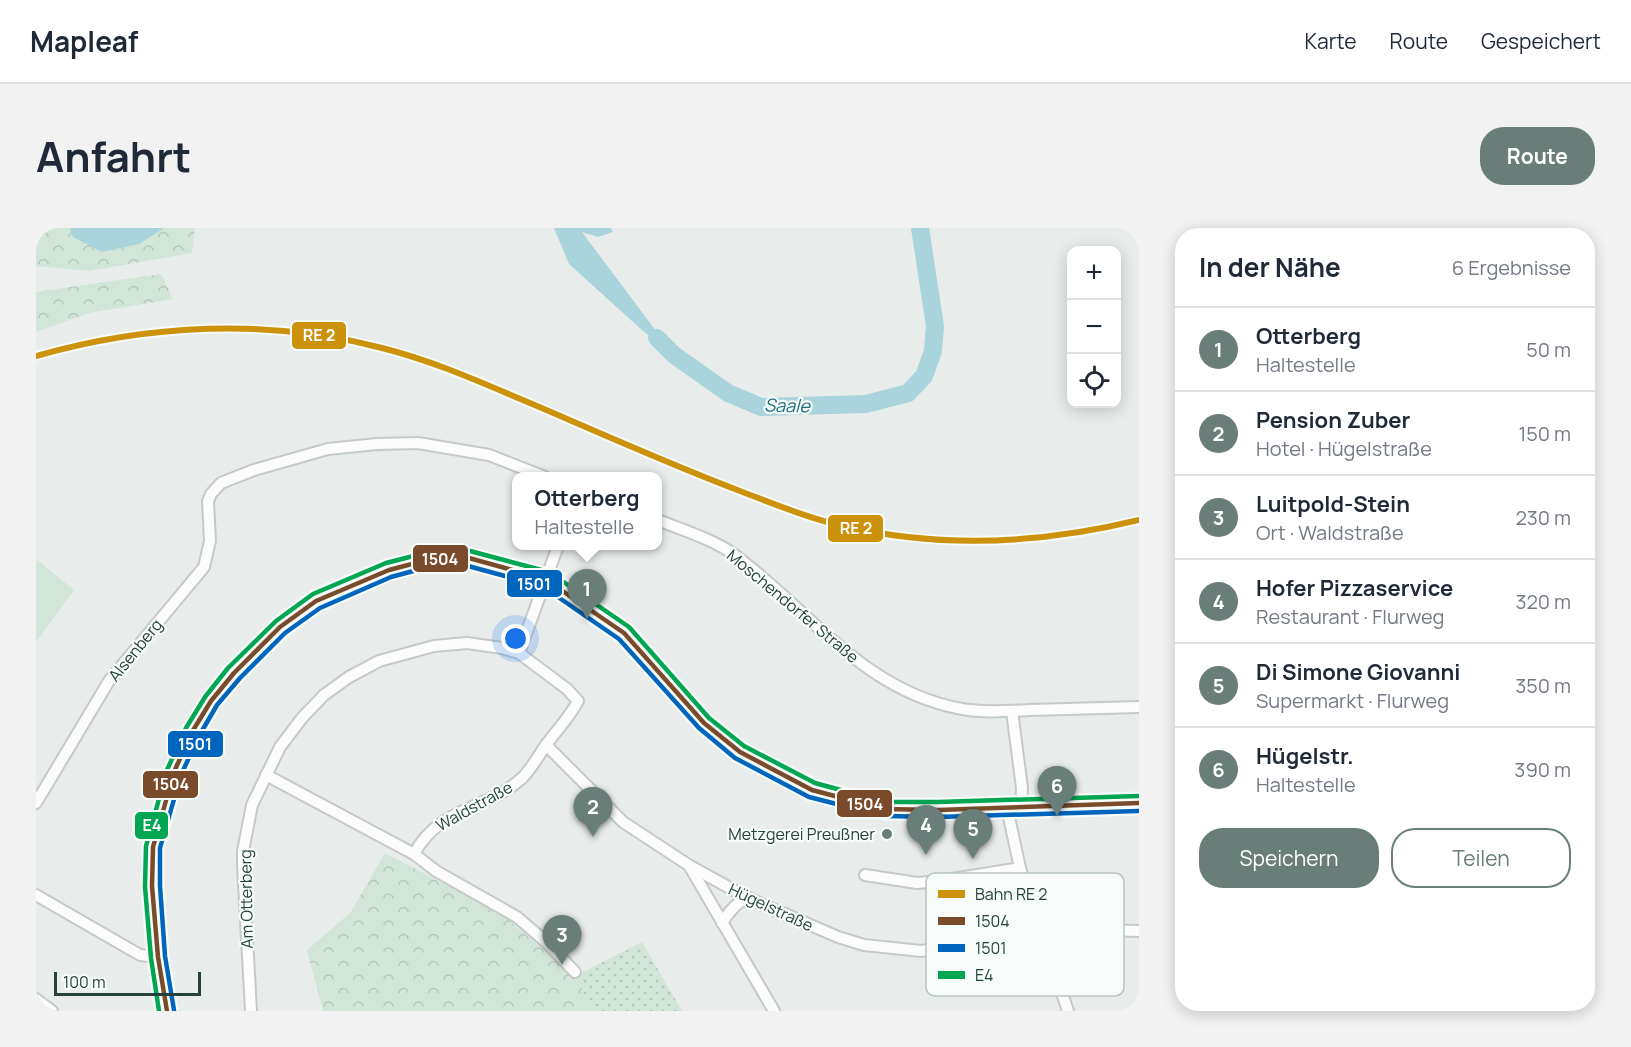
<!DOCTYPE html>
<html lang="de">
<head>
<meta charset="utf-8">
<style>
	body { margin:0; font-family:Manrope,sans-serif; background:#f2f2f3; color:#1f2937 }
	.controls { position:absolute; right:18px; top:18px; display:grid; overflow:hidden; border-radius:12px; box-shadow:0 3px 15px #0003 }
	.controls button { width:54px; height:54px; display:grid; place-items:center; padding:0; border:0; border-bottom:2px solid #e0e1e3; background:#fff; color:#1f2937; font:30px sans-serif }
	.scale { position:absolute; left:18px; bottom:15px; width:147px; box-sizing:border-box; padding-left:6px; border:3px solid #24423a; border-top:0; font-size:16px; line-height:21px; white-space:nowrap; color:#24423a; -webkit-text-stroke:4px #f7fbf9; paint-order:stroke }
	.you { position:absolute; left:480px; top:411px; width:21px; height:21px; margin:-15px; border:4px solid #fff; border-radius:50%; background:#1a73e8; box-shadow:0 0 0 9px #1a73e833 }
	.badge { display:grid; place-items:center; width:39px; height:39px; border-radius:50%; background:#697e78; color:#fff; font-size:20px; font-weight:700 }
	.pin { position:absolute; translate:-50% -50px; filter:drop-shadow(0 2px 3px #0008) }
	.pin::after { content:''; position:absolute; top:32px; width:21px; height:18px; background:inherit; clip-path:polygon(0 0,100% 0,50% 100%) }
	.popup { position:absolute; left:476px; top:244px; width:150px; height:78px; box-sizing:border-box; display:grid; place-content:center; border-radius:12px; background:#fff; filter:drop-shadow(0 2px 4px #0005); font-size:20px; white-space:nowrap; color:#747a83 }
	.popup b { font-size:22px; color:#1f2937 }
	.popup::after { content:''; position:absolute; left:50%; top:100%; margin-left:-12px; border:12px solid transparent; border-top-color:#fff }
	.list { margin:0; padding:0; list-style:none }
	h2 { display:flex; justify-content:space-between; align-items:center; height:78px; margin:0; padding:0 24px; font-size:26px }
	h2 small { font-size:20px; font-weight:400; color:#747a83 }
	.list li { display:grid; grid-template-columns:39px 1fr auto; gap:18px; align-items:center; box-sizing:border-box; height:84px; padding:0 24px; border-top:2px solid #e0e1e3 }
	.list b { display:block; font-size:22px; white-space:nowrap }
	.list p { margin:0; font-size:20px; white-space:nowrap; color:#747a83 }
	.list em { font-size:20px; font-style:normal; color:#747a83 }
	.actions { display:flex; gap:12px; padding:18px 24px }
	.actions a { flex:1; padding:14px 0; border:2px solid #697e78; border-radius:24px; text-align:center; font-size:21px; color:#697e78 }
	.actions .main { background:#697e78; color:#fff }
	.icon { flex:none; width:33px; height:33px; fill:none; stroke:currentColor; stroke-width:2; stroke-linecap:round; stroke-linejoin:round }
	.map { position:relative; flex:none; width:1103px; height:783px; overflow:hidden; border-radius:24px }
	header { display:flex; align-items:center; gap:36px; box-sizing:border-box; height:84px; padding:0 30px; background:#fff; border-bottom:2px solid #e0e1e3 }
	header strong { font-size:28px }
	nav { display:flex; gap:33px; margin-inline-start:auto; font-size:21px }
	.intro { display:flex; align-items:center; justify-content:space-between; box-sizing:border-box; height:144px; padding:0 36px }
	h1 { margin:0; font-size:42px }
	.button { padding:15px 27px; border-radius:24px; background:#697e78; color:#fff; font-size:21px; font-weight:700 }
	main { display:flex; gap:36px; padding:0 36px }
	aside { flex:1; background:#fff; border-radius:24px; box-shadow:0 3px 15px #0003 }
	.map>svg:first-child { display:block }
	.grass { fill:url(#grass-dots) }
	.forest { fill:url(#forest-crowns) }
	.garden { fill:#d1e6d8 }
	.water { fill:#a9d4db }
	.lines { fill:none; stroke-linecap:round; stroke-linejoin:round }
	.river { stroke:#a9d4db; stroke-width:18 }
	.minor-casing { stroke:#c5cac8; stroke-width:14 }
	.major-casing { stroke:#c3ccc9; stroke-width:15 }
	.minor { stroke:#fcfcfc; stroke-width:10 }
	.major { stroke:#cfd7d5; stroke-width:12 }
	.bus-1-casing { stroke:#f7fbf9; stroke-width:9 }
	.bus-2-casing { stroke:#f7fbf9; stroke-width:9 }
	.bus-3-casing { stroke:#f7fbf9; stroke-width:9 }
	.bus-1 { stroke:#7a4b2a; stroke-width:4.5 }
	.bus-2 { stroke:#0065bd; stroke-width:4.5 }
	.bus-3 { stroke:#00a651; stroke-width:4.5 }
	.rail-1-casing { stroke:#f7fbf9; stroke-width:10 }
	.rail-1 { stroke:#cd920c; stroke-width:6 }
	.poi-dot { fill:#697e78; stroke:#f7fbf9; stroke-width:2 }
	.labels { text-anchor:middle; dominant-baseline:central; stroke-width:4.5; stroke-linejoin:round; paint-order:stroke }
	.street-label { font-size:16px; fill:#24423a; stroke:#f7fbf9 }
	.poi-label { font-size:16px; fill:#24423a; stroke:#f7fbf9; text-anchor:end }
	.water-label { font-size:18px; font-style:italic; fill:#1c6f80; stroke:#f7fbf9 }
	.key { fill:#f7fbf9; stroke:#b8c4c0; stroke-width:1.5 }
	.key-label { font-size:16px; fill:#24423a }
	.line-badge { stroke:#f7fbf9; stroke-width:2 }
	.badge-label { font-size:16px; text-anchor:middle; font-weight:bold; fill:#fff }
</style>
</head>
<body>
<header>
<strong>Mapleaf</strong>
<nav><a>Karte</a><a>Route</a><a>Gespeichert</a></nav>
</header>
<div class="intro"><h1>Anfahrt</h1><a class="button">Route</a></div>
<main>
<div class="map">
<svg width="1103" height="783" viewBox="0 0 1103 783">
	<defs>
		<pattern id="grass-dots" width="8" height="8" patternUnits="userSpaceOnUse" patternTransform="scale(1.5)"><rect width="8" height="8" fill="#d1e6d8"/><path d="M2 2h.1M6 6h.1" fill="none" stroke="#b3c6ba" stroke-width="1.8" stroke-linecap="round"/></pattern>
		<pattern id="forest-crowns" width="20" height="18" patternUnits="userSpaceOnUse" patternTransform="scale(1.5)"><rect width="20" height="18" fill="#d1e6d8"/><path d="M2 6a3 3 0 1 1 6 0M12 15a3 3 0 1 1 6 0" fill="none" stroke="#b3c6ba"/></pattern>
	</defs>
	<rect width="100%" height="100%" fill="#e8edeb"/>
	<path class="grass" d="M606,714L646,783H557L539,748Z"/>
	<g class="forest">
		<path d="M0,0H159L156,25L53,43L0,38Z"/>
		<path d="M125,46L137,71L53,85L0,104V64Z"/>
		<path d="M349,625L464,685L539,748L557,783H287L271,722L315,684Z"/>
	</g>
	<path class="garden" d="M0,331L38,362L0,414Z"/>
	<g class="water">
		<path d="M34,0H128L103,16L66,24L37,9Z"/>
		<path d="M518,0H575L577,4L562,9L546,4L638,127L607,103L533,36Z"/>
	</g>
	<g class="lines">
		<path class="river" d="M621,110L638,127L692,165L725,179L830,176L872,165L888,148L897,123L899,98L884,0"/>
		<g class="minor-casing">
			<g id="minor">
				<path d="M622,292C646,302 674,310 696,325C773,381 826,463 926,481C947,485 972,483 994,482C1030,481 1067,480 1103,479"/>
				<path d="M483,425L522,318"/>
				<path d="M976,483L986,560L985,580"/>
				<path d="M510,517L587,594L654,638L712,670L802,709L828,717L885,723L932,717L1004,700L1103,703"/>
				<path d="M230,547L378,626L400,643L481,689L510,714L539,744"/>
				<path d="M0,575L73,453L168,339L174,313L172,273L175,266L185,255L218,242L292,221L341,216L382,215L453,227L509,249"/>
				<path d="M971,580L984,640L1032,783"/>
				<path d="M654,639L738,783"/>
				<path d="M829,647L881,655L904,653L984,640"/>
				<path d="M0,667L104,727L122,729"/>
				<path d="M686,695C692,685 700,674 712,670"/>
				<path d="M0,771L16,783"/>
				<path d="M215,783L207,637V623L216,577L244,519L266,490L288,467L313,449L343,433L398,418L431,415L466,420L483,425L531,461L542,473C533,490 521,502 510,517C502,528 495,542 485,551C450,582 403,579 378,626"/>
			</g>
		</g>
		<g class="major-casing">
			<path id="major" d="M131,783L122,729L116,658L117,619L124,589L138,544L156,504L175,473L198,445L244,399L280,373L353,342L395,331L433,330L509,351L588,405L668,495L704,524L776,562L848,581L902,582L1103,575"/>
		</g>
		<use href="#minor" class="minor"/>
		<use href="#major" class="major"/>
		<g class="bus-1-casing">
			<path id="bus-1" d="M131,783L122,729L116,658L117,619L138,544L156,504L175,473L198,445L244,399L280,373L353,342L395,331L433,330L509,351L588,405L668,495L704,524L776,562L848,581L902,582L1103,575"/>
		</g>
		<g class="bus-2-casing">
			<path id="bus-2" d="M138,782L129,728L124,658V620L145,547L163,508L181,477L204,450L249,405L284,380L355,349L396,338H432L506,358L583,411L663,500L699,530L773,569L848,588L902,589L1103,583"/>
		</g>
		<g class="bus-3-casing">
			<path id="bus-3" d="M123,783L115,730L109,659L110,618L131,542L150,500L169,469L192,440L240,393L277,366L350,335L393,324L434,323L513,344L593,399L673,490L708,518L779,555L849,574H902L1103,568"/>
		</g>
		<use href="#bus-1" class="bus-1"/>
		<use href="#bus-2" class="bus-2"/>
		<use href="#bus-3" class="bus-3"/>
		<g class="rail-1-casing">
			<path id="rail-1" d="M0,128C113,96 232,90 346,120C402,134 455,159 508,181C573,209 638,238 704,263C738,276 772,290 807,298C907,321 1005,316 1103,292"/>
		</g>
		<use href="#rail-1" class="rail-1"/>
	</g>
	<circle class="poi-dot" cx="851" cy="606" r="6"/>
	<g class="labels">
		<g class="street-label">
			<text transform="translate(757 378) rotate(40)">Moschendorfer Straße</text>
			<text transform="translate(99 422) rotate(-51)">Alsenberg</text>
			<text transform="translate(438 578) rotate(-29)">Waldstraße</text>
			<text transform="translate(210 671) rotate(-91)">Am Otterberg</text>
			<text transform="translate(735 679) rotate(25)">Hügelstraße</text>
		</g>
		<g class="poi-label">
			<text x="839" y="606">Metzgerei Preußner</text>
		</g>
		<g class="water-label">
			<text transform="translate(751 177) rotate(1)">Saale</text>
		</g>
	</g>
	<rect x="890" y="645" width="198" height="123" rx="9" class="key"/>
	<rect x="902" y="662" width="27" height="8" fill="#cd920c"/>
	<rect x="902" y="689" width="27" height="8" fill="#7a4b2a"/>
	<rect x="902" y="716" width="27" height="8" fill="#0065bd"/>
	<rect x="902" y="743" width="27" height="8" fill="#00a651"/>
	<g class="key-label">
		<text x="939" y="672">Bahn RE 2</text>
		<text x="939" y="699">1504</text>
		<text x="939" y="726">1501</text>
		<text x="939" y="753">E4</text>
	</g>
	<g class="line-badge">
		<rect x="255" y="93" width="56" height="29" rx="6" fill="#cd920c"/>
		<rect x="791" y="286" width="57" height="29" rx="6" fill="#cd920c"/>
		<rect x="376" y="316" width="57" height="29" rx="6" fill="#7a4b2a"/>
		<rect x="470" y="341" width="57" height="29" rx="6" fill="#0065bd"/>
		<rect x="131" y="502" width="57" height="28" rx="6" fill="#0065bd"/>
		<rect x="106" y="542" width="57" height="29" rx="6" fill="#7a4b2a"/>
		<rect x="800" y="561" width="57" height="29" rx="6" fill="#7a4b2a"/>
		<rect x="98" y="583" width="35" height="29" rx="6" fill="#00a651"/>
	</g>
	<g class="badge-label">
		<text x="283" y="113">RE 2</text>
		<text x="820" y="306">RE 2</text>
		<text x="404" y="337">1504</text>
		<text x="498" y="362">1501</text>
		<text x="159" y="522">1501</text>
		<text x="135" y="562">1504</text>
		<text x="829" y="582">1504</text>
		<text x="116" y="603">E4</text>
	</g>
</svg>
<div class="controls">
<button>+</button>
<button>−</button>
<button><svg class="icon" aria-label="locate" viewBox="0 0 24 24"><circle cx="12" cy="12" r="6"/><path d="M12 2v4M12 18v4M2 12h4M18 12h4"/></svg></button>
</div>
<div class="scale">100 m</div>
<div class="you"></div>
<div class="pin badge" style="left:551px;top:391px">1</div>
<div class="popup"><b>Otterberg</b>Haltestelle</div>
<div class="pin badge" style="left:557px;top:609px">2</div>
<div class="pin badge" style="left:526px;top:737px">3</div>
<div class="pin badge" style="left:890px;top:627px">4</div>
<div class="pin badge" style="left:937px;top:631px">5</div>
<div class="pin badge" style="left:1021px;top:588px">6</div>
</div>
<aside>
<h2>In der Nähe<small>6 Ergebnisse</small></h2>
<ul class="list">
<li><span class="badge">1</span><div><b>Otterberg</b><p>Haltestelle</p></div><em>50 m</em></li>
<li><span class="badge">2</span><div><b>Pension Zuber</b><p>Hotel · Hügelstraße</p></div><em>150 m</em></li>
<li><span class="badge">3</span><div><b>Luitpold-Stein</b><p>Ort · Waldstraße</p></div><em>230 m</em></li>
<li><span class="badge">4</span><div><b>Hofer Pizzaservice</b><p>Restaurant · Flurweg</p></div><em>320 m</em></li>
<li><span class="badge">5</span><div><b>Di Simone Giovanni</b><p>Supermarkt · Flurweg</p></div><em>350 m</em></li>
<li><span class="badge">6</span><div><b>Hügelstr.</b><p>Haltestelle</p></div><em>390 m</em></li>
</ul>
<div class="actions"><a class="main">Speichern</a><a>Teilen</a></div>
</aside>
</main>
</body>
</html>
